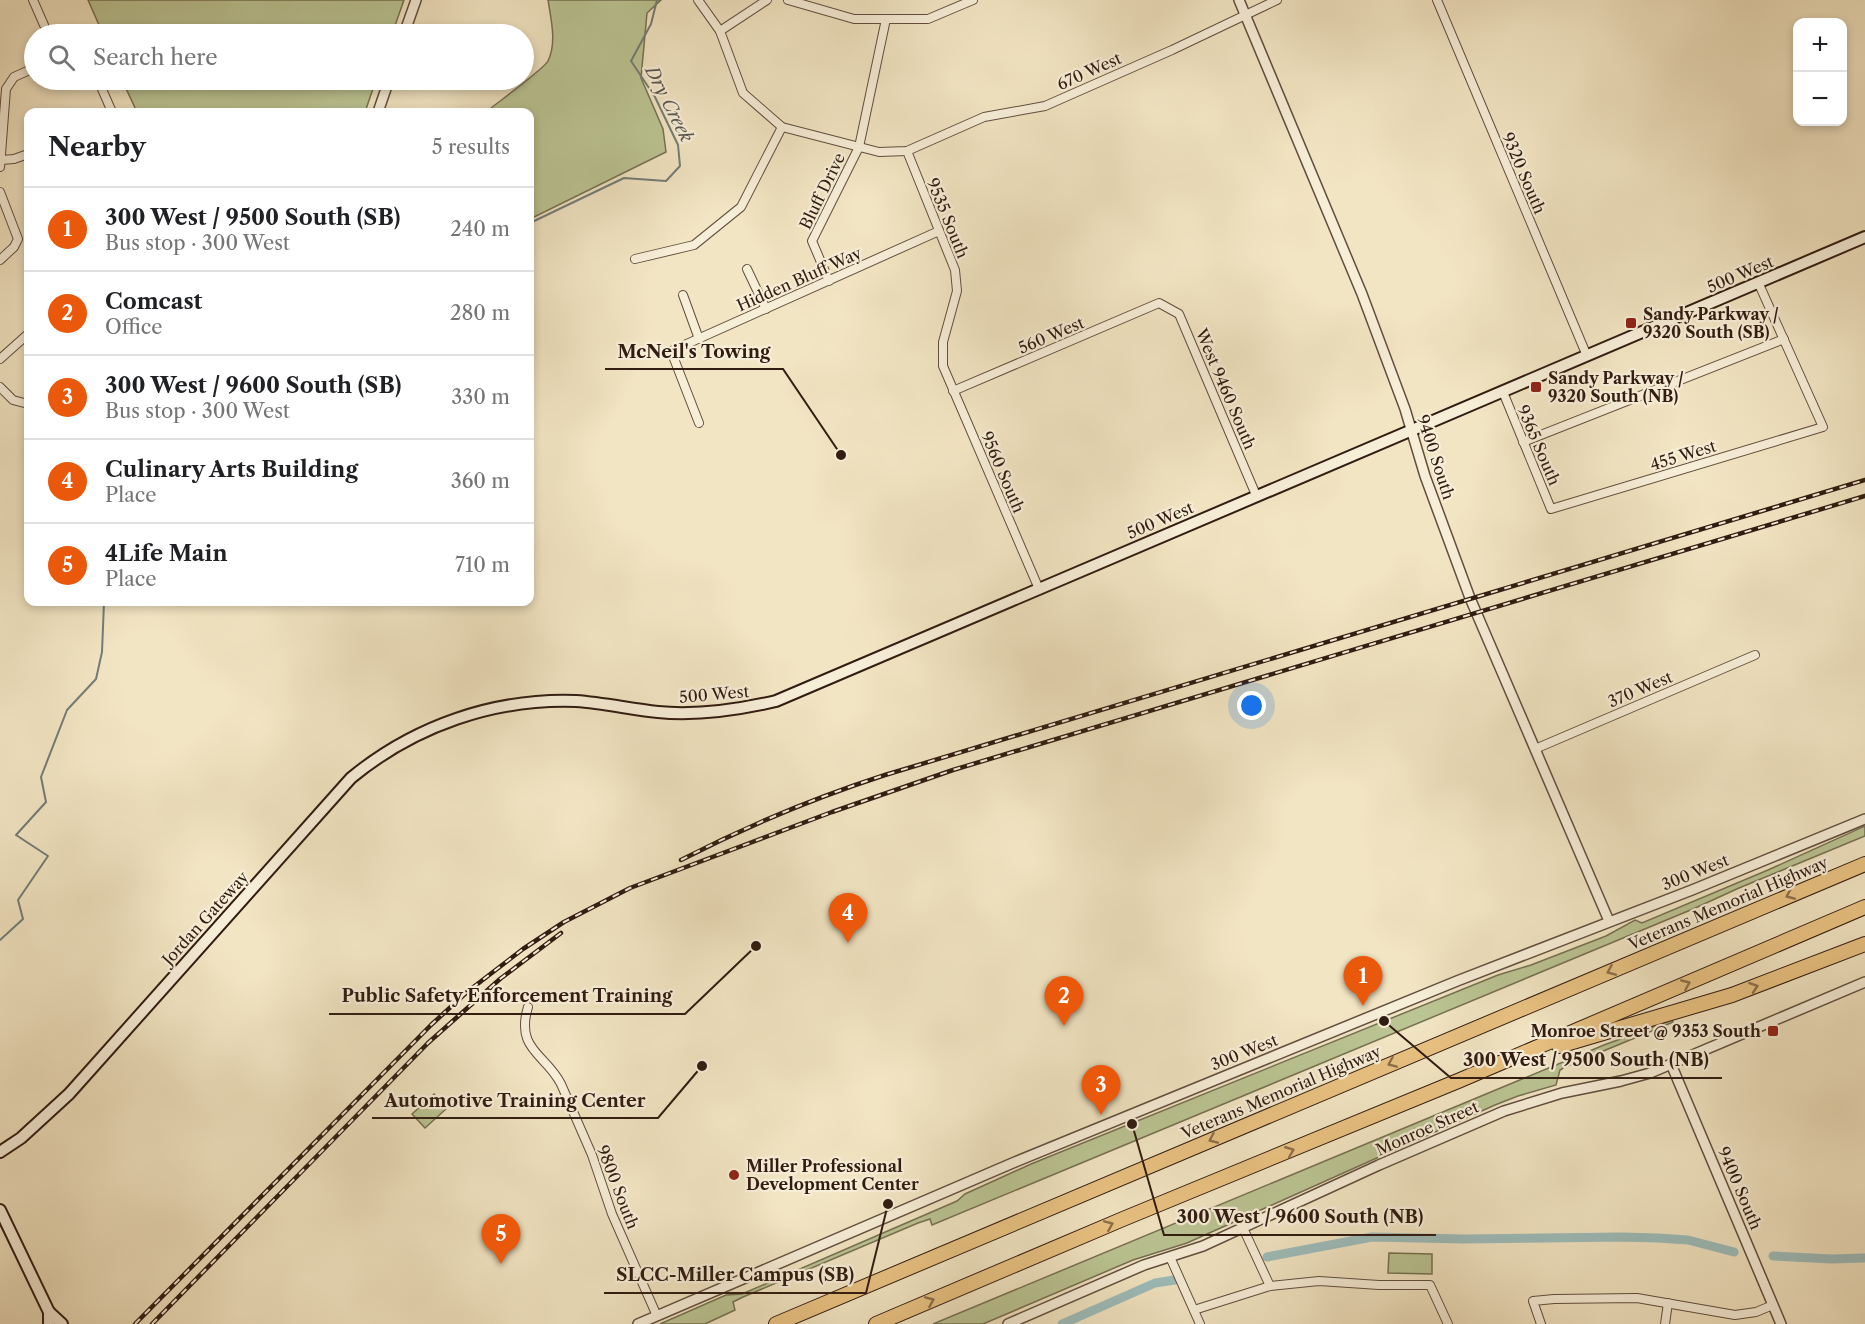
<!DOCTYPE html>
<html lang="en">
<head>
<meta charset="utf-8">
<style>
	body { margin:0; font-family:"Libre Caslon Text",serif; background:#f2f2f2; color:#202124 }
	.controls { position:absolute; right:18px; top:18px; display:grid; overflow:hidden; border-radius:12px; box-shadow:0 3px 9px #0003 }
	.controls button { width:54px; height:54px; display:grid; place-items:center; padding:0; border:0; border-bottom:2px solid #e0e0e0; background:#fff; color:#202124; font:30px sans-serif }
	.you { position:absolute; left:1252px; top:706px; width:21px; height:21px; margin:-15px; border:4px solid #fff; border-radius:50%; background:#1a73e8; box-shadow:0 0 0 9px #1a73e833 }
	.badge { display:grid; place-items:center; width:39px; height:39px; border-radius:50%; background:#ea580c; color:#fff; font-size:20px; font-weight:700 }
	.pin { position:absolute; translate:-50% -50px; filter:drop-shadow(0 2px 3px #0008) }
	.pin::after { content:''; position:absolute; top:32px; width:21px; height:18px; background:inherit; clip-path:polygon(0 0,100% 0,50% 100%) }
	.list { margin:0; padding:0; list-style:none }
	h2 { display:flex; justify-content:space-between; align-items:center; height:78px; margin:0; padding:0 24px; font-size:26px }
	h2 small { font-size:20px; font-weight:400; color:#757577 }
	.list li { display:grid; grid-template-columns:39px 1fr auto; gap:18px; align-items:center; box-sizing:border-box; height:84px; padding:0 24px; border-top:2px solid #e0e0e0 }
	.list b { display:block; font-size:22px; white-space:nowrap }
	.list p { margin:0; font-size:20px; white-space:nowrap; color:#757577 }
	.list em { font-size:20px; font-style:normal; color:#757577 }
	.icon { flex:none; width:33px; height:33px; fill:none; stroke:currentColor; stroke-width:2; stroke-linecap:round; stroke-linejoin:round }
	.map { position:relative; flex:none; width:1865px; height:1324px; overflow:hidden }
	.search { position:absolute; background:#fff; box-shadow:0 3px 9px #0003; left:24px; top:24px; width:510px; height:66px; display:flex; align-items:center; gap:15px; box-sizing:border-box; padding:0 21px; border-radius:33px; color:#757577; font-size:22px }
	.panel { position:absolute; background:#fff; box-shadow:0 3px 9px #0003; left:24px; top:108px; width:510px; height:498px; border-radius:12px }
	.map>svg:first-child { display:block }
	.green { fill:#bbc493; stroke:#767052; stroke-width:1.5 }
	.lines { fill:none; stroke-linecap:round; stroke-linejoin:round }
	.stream { stroke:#727d77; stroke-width:2 }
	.canal { stroke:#9dbdbb; stroke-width:9 }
	.minor-casing { stroke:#614e3e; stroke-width:10 }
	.tertiary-casing { stroke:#614e3e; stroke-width:12 }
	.secondary-casing { stroke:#311c11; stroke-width:14 }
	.motorway-casing { stroke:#311c11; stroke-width:16 }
	.minor { stroke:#f7eed8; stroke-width:8 }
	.tertiary { stroke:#f7eed8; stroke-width:9 }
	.secondary { stroke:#f7eed8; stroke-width:10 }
	.motorway { stroke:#e9c282; stroke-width:14 }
	.rail-casing { stroke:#311c11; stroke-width:4.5 }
	.rail { stroke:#f7eed8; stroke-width:2; stroke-dasharray:7; stroke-linecap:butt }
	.oneway { stroke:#8d6f4a }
	.poi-dot { fill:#8f2418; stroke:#f7eed8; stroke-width:2 }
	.labels { text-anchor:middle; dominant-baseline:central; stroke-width:4.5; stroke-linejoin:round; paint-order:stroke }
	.street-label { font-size:16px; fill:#311c11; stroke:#f7eed8 }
	.poi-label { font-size:16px; font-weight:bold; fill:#311c11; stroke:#f7eed8; text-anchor:start }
	.water-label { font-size:18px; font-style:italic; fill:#57544c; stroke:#f7eed8 }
	.leader { fill:none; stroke:#311c11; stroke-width:2 }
	.callout-dot { fill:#311c11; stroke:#f7eed8; stroke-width:2 }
	.callout-label { font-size:18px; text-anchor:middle; font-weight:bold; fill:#311c11; stroke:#f7eed8; stroke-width:4.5; stroke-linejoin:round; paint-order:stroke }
</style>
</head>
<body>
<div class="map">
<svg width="1865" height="1324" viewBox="0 0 1865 1324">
	<rect width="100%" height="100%" fill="#f2e5c3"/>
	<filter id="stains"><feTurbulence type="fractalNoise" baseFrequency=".00333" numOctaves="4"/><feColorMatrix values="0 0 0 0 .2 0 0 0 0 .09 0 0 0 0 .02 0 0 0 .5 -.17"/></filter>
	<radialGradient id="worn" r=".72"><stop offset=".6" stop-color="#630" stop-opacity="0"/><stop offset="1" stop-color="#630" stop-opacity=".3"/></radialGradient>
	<g class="green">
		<path d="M88,0H404L392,34H103Z"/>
		<path d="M548,0H661L647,13L641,78L663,129L666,152L530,219V112H486C497,103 545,68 548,61C557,43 551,19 548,0Z"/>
		<path d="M122,80H376L365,112H137Z"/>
		<path d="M1865,826V836L1739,888L1693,909L932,1225L930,1219L918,1223L743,1297L733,1302L735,1310L705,1324H660L726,1295L742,1294L957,1201L965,1194L1031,1164L1498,975L1531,965L1606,936L1635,920L1642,923L1768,870Z"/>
		<path d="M1672,1020L1673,1022L1565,1067L1560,1070L1556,1085L1518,1096L1495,1105L1187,1243L1133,1260L983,1324H933L1604,1045Z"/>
		<path d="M434,1094L446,1109L425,1128L412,1114Z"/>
		<path d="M1389,1253L1432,1254V1274L1388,1273Z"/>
	</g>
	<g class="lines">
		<g class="stream">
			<path d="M530,223L624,178L666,181L680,166L678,145L655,97L631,61L651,24L657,0"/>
			<path d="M0,940L23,919L18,900L48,856L16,835L46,802L41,777L67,710L96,679L102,652L104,602"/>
		</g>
		<g class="canal">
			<path d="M1773,1256L1831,1259L1865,1258"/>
			<path d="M1267,1257L1372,1237L1464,1239L1620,1237L1658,1238L1688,1240L1734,1252"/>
			<path d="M1062,1324L1155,1283L1175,1280"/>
		</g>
		<g class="minor-casing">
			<g id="minor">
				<path d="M33,0L44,25"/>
				<path d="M698,0L720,31L743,93L782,127L879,152L907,151L984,117L1045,106L1172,50L1277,0"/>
				<path d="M788,0L854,19H928L973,0"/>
				<path d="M1437,0L1587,356"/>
				<path d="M720,31L767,0"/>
				<path d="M98,80L112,112"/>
				<path d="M907,151L955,270L957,291L943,342V366L1039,589"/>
				<path d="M1,160L14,159L28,154"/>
				<path d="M0,167L6,89L14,77L34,68"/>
				<path d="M0,192L18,239L14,247L0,260"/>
				<path d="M635,259L694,245L741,207L782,127"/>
				<path d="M747,269L766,309"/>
				<path d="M829,281L812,241L859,147L886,19"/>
				<path d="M683,295L699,339"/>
				<path d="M0,359L28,334"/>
				<path d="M0,387L13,400L28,404"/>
				<path d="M953,391L1159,303L1179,314L1256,495"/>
				<path d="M1503,392L1551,509L1823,427L1758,282"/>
				<path d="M699,423L671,351L939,231"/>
				<path d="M1523,442L1784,339"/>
				<path d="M1535,749L1755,655"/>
				<path d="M528,1007C515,1050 546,1054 561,1084L592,1155L612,1214L657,1316"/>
				<path d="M1243,1228L1270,1286"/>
				<path d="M1170,1257L1200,1324"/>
				<path d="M1194,1310L1270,1286L1319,1281L1379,1285H1430L1448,1324"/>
				<path d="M1541,1324L1533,1301L1554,1299L1637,1298L1735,1315L1756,1312L1773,1305"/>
				<path d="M1665,1324L1668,1303"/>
			</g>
		</g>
		<g class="tertiary-casing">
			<g id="tertiary">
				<path d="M1239,0L1362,294L1405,409L1425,476L1470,598L1609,921"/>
				<path d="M404,34L416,0"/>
				<path d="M378,112L389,80"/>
				<path d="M1671,1064L1781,1324"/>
				<path d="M638,1324L1015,1162L1457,981L1692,890L1865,819"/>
				<path d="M1008,1324L1144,1265L1203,1246L1379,1165L1504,1111L1562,1093L1621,1081L1650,1073L1865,982"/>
			</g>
		</g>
		<g class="secondary-casing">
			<g id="secondary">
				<path d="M0,1152L21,1138L69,1094L351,778C414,726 494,698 576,701C604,703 630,709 658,712C698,716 737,710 776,701L1865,237"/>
				<path d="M0,1210L49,1312V1324"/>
				<path d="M49,1312L62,1324"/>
			</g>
		</g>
		<g class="motorway-casing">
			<g id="motorway">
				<path d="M1559,1046L1732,995L1865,944"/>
				<path d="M776,1324L1865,864"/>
				<path d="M876,1324L1123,1219L1458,1081L1865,907"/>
			</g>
		</g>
		<use href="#minor" class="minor"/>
		<use href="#tertiary" class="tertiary"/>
		<use href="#secondary" class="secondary"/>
		<use href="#motorway" class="motorway"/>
		<g class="rail-casing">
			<g id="rail">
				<path d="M681,860C747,826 814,798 885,775L1865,480"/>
				<path d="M135,1324L431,1025L467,992L523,949L564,922L630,888L832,812L953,770L1865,496"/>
				<path d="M152,1324L428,1043L500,979L561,933"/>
			</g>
		</g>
		<use href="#rail" class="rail"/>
	</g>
	<defs><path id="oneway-chevron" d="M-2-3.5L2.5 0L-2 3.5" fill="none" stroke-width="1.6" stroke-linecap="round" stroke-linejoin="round" transform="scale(1.5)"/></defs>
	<g class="oneway">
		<use href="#oneway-chevron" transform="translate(1790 895) rotate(157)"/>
		<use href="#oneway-chevron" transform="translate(1611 971) rotate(157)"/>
		<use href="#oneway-chevron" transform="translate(1686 984) rotate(-23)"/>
		<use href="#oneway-chevron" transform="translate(1754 987) rotate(-19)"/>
		<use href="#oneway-chevron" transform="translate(1392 1063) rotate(157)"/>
		<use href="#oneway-chevron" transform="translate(1213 1139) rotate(157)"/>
		<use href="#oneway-chevron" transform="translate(1290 1151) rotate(-22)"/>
		<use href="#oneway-chevron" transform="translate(1109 1225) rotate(-23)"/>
		<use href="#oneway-chevron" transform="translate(930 1301) rotate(-23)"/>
	</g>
	<g class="poi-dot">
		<rect x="1625" y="317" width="12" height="12" rx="3"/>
		<rect x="1530" y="381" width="12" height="12" rx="3"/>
		<rect x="1767" y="1025" width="12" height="12" rx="3"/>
		<circle cx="734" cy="1175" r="6"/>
	</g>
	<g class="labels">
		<g class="street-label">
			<text transform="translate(1089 71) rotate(-24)">670 West</text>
			<text transform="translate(1524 173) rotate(67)">9320 South</text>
			<text transform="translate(822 191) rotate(-64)">Bluff Drive</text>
			<text transform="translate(948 218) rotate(68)">9535 South</text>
			<text transform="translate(1740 274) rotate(-23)">500 West</text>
			<text transform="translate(799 279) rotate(-24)">Hidden Bluff Way</text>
			<text transform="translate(1051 335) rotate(-23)">560 West</text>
			<text transform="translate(1226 389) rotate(67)">West 9460 South</text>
			<text transform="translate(1539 445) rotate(67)">9365 South</text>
			<text transform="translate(1683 455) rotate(-17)">455 West</text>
			<text transform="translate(1436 457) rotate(72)">9400 South</text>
			<text transform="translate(1003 472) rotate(67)">9560 South</text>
			<text transform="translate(1160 520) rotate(-23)">500 West</text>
			<text transform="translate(1640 689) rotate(-23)">370 West</text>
			<text transform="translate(714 694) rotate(-5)">500 West</text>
			<text transform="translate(1695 872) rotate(-22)">300 West</text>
			<text transform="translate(1728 903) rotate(-23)">Veterans Memorial Highway</text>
			<text transform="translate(205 918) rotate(-48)">Jordan Gateway</text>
			<text transform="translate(1244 1052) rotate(-22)">300 West</text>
			<text transform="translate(1281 1092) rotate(-23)">Veterans Memorial Highway</text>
			<text transform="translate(1427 1128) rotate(-24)">Monroe Street</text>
			<text transform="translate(618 1187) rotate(69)">9800 South</text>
			<text transform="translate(1740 1188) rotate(67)">9400 South</text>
		</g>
		<g class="poi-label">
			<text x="1643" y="314">Sandy Parkway /<tspan x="1643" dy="18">9320 South (SB)</tspan></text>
			<text x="1548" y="378">Sandy Parkway /<tspan x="1548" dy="18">9320 South (NB)</tspan></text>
			<text x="1761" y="1031" text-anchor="end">Monroe Street @ 9353 South</text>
			<text x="746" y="1166">Miller Professional<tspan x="746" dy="18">Development Center</tspan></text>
		</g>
		<g class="water-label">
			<text transform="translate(669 104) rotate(63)">Dry Creek</text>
		</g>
	</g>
	<path class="leader" d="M841 455L783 369H605M756 946L685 1014H329M1384 1021L1451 1078H1722M702 1066L658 1118H372M1132 1124L1164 1235H1436M888 1204L866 1293H604"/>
	<g class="callout-dot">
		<circle cx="841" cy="455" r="6"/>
		<circle cx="756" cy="946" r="6"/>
		<circle cx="1384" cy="1021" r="6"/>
		<circle cx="702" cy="1066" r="6"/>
		<circle cx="1132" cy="1124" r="6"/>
		<circle cx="888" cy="1204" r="6"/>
	</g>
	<g class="callout-label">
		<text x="694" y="358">McNeil's Towing</text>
		<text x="507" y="1002">Public Safety Enforcement Training</text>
		<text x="1586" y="1066">300 West / 9500 South (NB)</text>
		<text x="515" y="1107">Automotive Training Center</text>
		<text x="1300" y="1223">300 West / 9600 South (NB)</text>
		<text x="735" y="1281">SLCC-Miller Campus (SB)</text>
	</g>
	<rect width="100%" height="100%" filter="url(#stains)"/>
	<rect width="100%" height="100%" fill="url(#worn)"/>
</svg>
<div class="controls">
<button>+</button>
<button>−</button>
</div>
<div class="you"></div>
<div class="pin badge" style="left:1363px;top:1006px">1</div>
<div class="pin badge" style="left:1064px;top:1026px">2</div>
<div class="pin badge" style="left:1101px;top:1115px">3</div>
<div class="pin badge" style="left:848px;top:943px">4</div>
<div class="pin badge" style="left:501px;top:1264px">5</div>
<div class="search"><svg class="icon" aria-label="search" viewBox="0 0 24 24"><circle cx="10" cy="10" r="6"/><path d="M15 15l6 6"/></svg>Search here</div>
<section class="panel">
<h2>Nearby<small>5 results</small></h2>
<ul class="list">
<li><span class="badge">1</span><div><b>300 West / 9500 South (SB)</b><p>Bus stop · 300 West</p></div><em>240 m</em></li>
<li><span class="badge">2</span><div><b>Comcast</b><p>Office</p></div><em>280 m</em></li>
<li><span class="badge">3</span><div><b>300 West / 9600 South (SB)</b><p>Bus stop · 300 West</p></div><em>330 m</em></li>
<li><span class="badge">4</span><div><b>Culinary Arts Building</b><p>Place</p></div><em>360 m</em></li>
<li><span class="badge">5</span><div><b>4Life Main</b><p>Place</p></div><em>710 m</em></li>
</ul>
</section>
</div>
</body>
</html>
